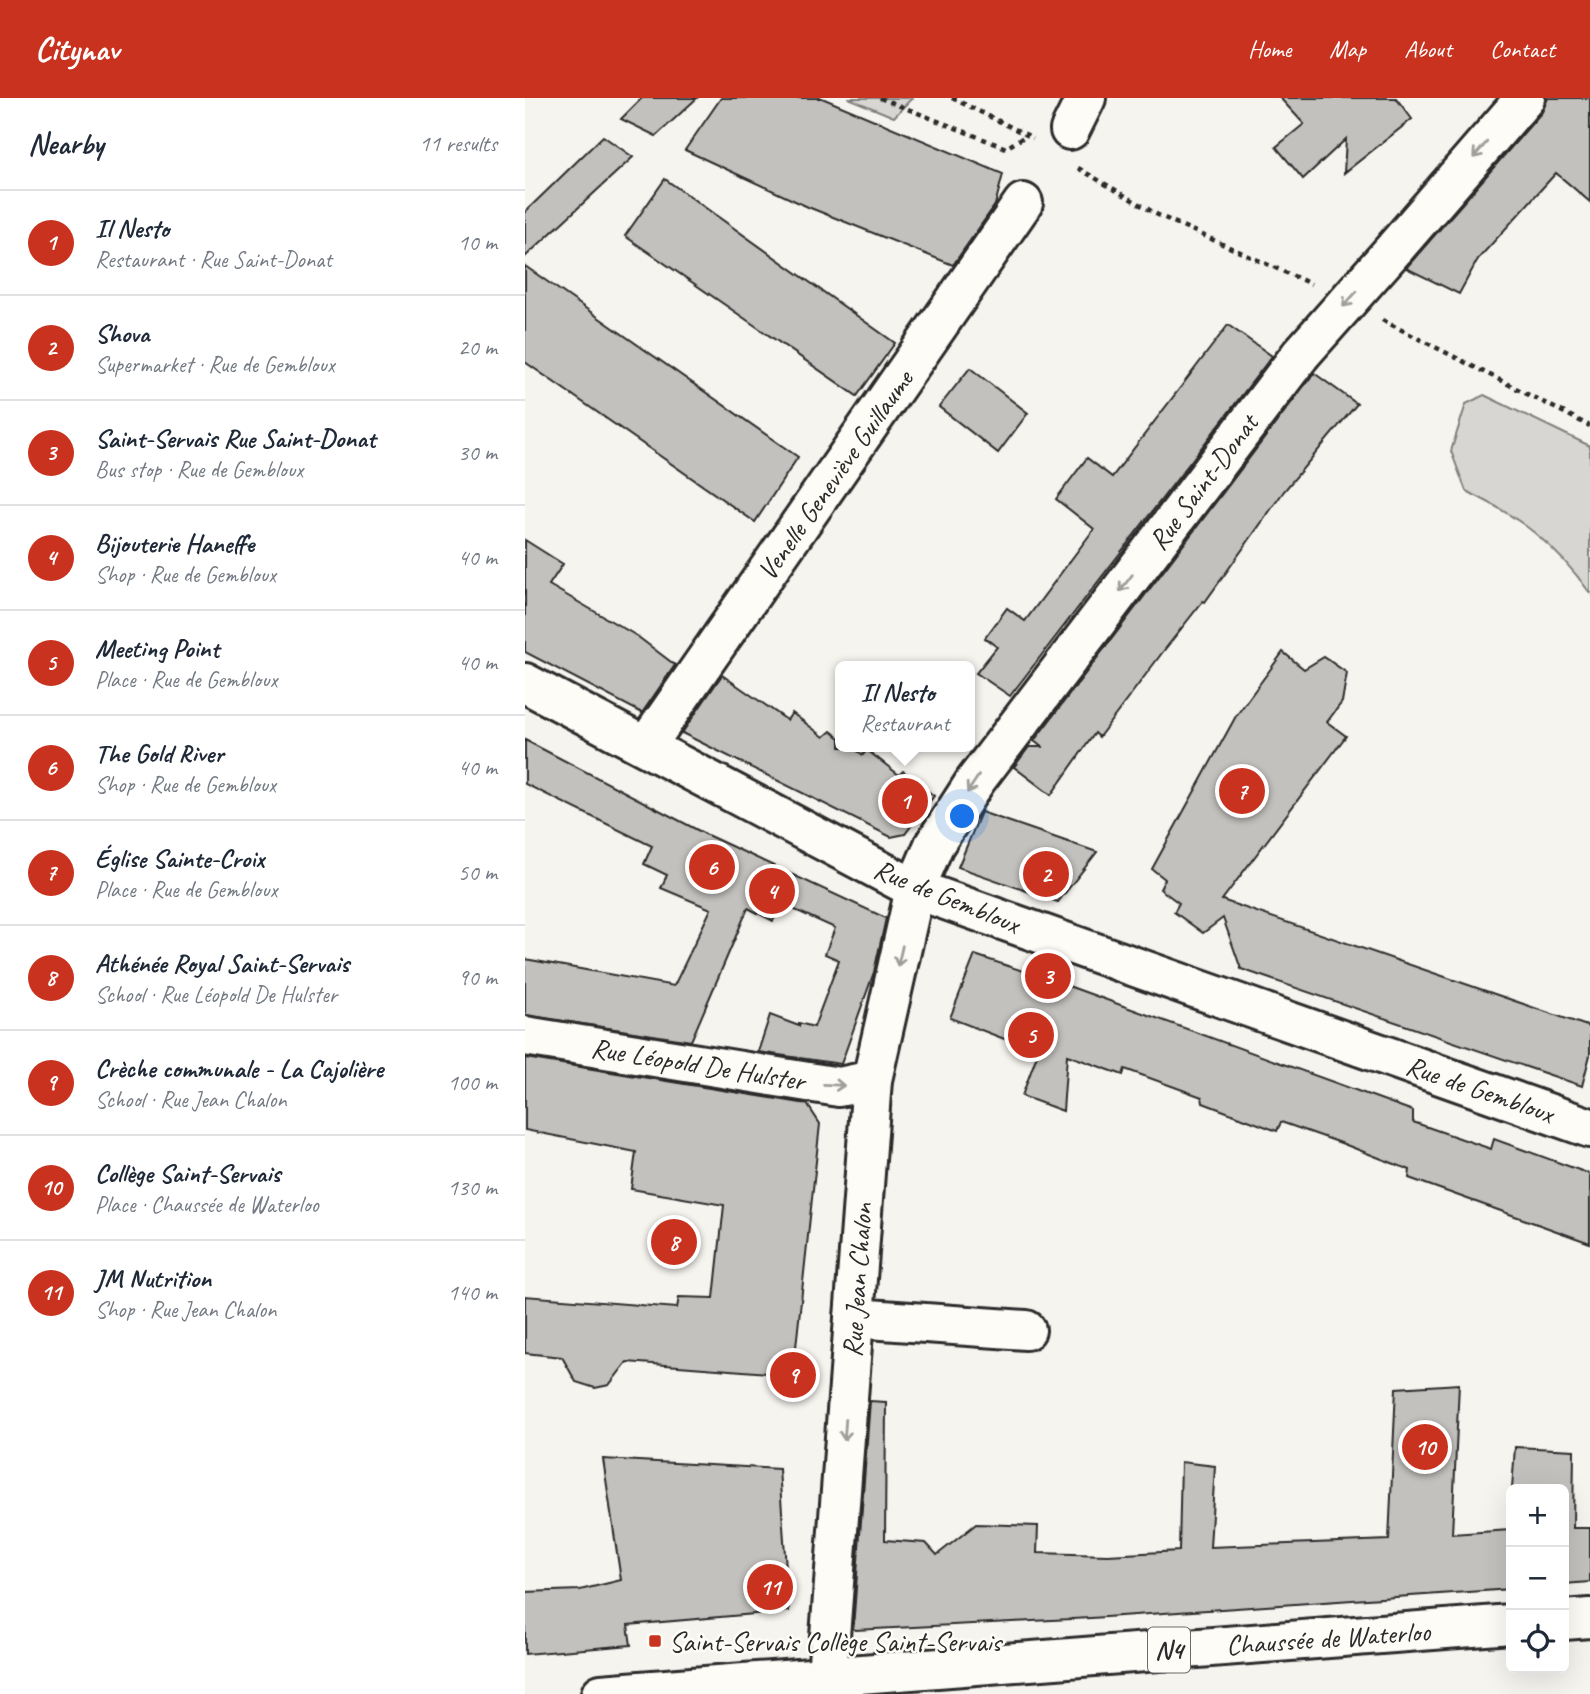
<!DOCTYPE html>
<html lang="en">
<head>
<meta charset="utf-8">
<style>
	body { margin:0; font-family:Caveat,sans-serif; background:#f2f2f3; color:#1f2937 }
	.controls { position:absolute; right:21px; bottom:21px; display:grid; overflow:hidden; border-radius:10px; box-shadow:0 7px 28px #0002 }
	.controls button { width:63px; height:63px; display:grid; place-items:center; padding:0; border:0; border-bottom:2px solid #e0e1e3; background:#fff; color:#1f2937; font:35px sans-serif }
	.you { position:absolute; left:438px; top:719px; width:24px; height:24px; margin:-18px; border:5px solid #fff; border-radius:50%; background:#1a73e8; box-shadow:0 0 0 10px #1a73e833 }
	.badge { display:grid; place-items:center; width:46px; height:46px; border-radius:50%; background:#c8321e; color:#fff; font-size:23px; font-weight:700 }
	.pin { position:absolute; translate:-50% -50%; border:4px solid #fff; box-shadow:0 2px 7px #0006 }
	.popup { position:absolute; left:310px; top:563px; width:140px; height:91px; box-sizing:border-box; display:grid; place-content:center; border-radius:10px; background:#fff; filter:drop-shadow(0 2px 5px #0005); font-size:23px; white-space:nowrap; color:#747a83 }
	.popup b { font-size:26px; color:#1f2937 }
	.popup::after { content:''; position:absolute; left:50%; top:100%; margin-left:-14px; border:14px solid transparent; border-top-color:#fff }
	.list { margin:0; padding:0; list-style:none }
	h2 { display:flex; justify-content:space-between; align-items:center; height:91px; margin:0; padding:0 28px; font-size:30px }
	h2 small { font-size:23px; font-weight:400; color:#747a83 }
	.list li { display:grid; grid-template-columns:46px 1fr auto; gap:21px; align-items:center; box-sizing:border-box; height:105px; padding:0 28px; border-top:2px solid #e0e1e3 }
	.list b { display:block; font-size:26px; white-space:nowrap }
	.list p { margin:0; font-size:23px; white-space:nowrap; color:#747a83 }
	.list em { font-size:23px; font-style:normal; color:#747a83 }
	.icon { flex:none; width:38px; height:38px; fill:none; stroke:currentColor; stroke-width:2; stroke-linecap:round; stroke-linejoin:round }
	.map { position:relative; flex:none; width:1065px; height:1596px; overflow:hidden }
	header { display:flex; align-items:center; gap:42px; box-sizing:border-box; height:98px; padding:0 35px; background:#c8321e; color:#fff }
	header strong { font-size:33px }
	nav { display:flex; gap:38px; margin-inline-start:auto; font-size:24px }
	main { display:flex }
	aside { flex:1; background:#fff }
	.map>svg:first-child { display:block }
	.green { fill:#d7d6d2; stroke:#81807e; stroke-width:2 }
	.building { fill:#c2c1be; stroke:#2b2b2b; stroke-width:2 }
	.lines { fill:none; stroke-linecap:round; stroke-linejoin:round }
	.minor-casing { stroke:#2b2b2b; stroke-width:44 }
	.major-casing { stroke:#2b2b2b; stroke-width:44 }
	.path { stroke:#2b2b2b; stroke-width:4.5; stroke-dasharray:5 5; stroke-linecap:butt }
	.minor { stroke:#fdfcf7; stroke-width:38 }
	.major { stroke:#fdfcf7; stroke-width:38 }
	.minor-bridge-casing { stroke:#2b2b2b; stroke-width:44; stroke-linecap:butt }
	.minor-bridge { stroke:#fdfcf7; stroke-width:38 }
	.oneway { stroke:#9e9e9b }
	.poi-dot { fill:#c8321e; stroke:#fdfcf7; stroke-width:2.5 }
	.labels { text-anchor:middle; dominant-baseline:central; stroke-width:5; stroke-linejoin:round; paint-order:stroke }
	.shield { fill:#fdfcf7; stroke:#6a6a68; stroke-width:2 }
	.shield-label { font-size:26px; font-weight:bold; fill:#2b2b2b }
	.street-label { font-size:28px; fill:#2b2b2b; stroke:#fdfcf7 }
	.poi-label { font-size:28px; fill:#2b2b2b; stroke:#fdfcf7; text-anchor:start }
</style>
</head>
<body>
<header>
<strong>Citynav</strong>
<nav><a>Home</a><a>Map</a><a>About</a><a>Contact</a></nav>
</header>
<main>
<aside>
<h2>Nearby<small>11 results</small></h2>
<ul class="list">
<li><span class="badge">1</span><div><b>Il Nesto</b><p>Restaurant · Rue Saint-Donat</p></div><em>10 m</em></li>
<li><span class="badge">2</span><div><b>Shova</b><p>Supermarket · Rue de Gembloux</p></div><em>20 m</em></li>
<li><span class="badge">3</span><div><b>Saint-Servais Rue Saint-Donat</b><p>Bus stop · Rue de Gembloux</p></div><em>30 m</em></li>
<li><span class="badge">4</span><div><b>Bijouterie Haneffe</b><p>Shop · Rue de Gembloux</p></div><em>40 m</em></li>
<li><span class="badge">5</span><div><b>Meeting Point</b><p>Place · Rue de Gembloux</p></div><em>40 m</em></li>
<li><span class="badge">6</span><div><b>The Gold River</b><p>Shop · Rue de Gembloux</p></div><em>40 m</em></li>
<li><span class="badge">7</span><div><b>Église Sainte-Croix</b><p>Place · Rue de Gembloux</p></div><em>50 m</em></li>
<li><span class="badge">8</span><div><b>Athénée Royal Saint-Servais</b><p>School · Rue Léopold De Hulster</p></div><em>90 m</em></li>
<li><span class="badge">9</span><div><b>Crèche communale - La Cajolière</b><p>School · Rue Jean Chalon</p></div><em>100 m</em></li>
<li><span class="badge">10</span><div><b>Collège Saint-Servais</b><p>Place · Chaussée de Waterloo</p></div><em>130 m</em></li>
<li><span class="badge">11</span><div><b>JM Nutrition</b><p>Shop · Rue Jean Chalon</p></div><em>140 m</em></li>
</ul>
</aside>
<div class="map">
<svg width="1065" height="1596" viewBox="0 0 1065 1596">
	<rect width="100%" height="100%" fill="#f5f4ef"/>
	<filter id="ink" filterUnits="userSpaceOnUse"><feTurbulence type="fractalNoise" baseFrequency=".0143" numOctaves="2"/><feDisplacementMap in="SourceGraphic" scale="14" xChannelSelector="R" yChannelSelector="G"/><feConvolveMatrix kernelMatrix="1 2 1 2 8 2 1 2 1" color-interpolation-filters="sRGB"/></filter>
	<g filter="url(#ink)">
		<g class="green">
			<path d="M323,0H387L369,19Z"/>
			<path d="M959,297L1065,348V495C1030,446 994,418 941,393L926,353L941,306Z"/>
		</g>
		<g class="building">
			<path d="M117,0H172L131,38L96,21Z"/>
			<path d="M196,0H297L478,76L470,107L428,167L283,109L160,52Z"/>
			<path d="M755,0H871L887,21L819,75L821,41L778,81L751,49L779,26Z"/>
			<path d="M1023,0H1065V104L1031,75L953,161L934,196L881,170L1017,14Z"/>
			<path d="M78,38L108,59L0,159V114Z"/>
			<path d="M140,81L370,245L332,298L100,138Z"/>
			<path d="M0,168L273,359L230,424L0,264Z"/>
			<path d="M703,227L747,258L485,598L451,575L472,549L460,540L482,510L500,523L569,431L531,401L562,360L587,379Z"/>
			<path d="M445,270L503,315L473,355L414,309Z"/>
			<path d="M789,275L832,306L759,393L680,504L678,503L637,555L574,639L570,635L526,697L489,669L504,649H517L509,643Z"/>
			<path d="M0,442L38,466L24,487L112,538L150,567L117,615L0,554Z"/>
			<path d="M758,554L779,571L799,559L822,575L817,604L802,624L821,638L697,802L1065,929V957L1057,988L716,871L698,820L678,835L649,814L654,805L635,791L640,781L627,771L711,618Z"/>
			<path d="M197,577L262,622L267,615L299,639L306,633L315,640V649H327L338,657L342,652L374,677L378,673L409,698L380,736L366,739L157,635Z"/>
			<path d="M0,642L182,737L361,820L349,874L316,966L233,954L245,917L274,928V925L289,929L314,862L300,856L310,830L257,806L248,823L223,810L166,943L0,917V861L149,888L186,811L136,790L142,777L119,766L127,748L0,686Z"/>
			<path d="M456,714L500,729L572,754L533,804L433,769Z"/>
			<path d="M450,857L546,889L888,1013V1024L966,1051L969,1041L1065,1076V1145L884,1080L885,1072L816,1045L756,1024L752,1033L678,1005L677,999L600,971L598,977L542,957L538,1013L497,998L513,954L425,920Z"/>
			<path d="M0,960L282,1006L295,1026L268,1277L102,1264L84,1287L70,1290L51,1284L37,1259L0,1255V1198L152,1210L154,1199L189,1200L199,1107L106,1091L111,1054L0,1032Z"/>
			<path d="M934,1286L927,1436L985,1432L986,1408V1491L566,1520L330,1532L328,1530L345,1303L361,1304L360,1442L401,1445L412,1457L451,1426L513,1428L512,1455L583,1457L654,1453L656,1364L690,1368L685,1449L864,1442L871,1290Z"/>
			<path d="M990,1349L1049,1352L1048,1430H1065V1484L1039,1486V1391H987Z"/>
			<path d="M78,1361L254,1371L264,1513L103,1527L106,1547L0,1556V1494L55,1492L96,1482Z"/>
		</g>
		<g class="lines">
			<g class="minor-casing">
				<g id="minor">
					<path d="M545,32L561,0"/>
					<path d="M870,150L1000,0"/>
					<path d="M121,648L498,105"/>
					<path d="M0,938L314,989L347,982"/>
					<path d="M329,1220L501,1232"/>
					<path d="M302,1578L347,982L390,791L409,747L451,682L776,256"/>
				</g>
			</g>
			<g class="major-casing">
				<g id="major">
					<path d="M0,585L390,791L1065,1030"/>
					<path d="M1039,1522L1065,1520"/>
					<path d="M76,1596L986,1526"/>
				</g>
			</g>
			<g class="path">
				<path d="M355,0L481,50L502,37"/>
				<path d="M427,0L508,40"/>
				<path d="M553,70L633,117L786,186"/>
				<path d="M857,222L1065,328"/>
			</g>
			<use href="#minor" class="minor"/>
			<use href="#major" class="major"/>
			<g class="minor-bridge-casing">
				<path id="minor-bridge" d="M776,256L870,150"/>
			</g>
			<use href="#minor-bridge" class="minor-bridge"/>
		</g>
		<defs><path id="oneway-shaft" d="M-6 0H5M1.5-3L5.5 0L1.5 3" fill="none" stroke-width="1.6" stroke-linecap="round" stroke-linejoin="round" transform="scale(1.75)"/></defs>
		<g class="oneway">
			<use href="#oneway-shaft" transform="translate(955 52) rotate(131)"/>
			<use href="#oneway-shaft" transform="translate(825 201) rotate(132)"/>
			<use href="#oneway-shaft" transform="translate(601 485) rotate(127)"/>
			<use href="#oneway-shaft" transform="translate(448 686) rotate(124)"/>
			<use href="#oneway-shaft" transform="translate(375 858) rotate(103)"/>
			<use href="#oneway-shaft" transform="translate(309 987) rotate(3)"/>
			<use href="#oneway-shaft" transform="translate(320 1332) rotate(94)"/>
		</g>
	</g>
	<rect class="poi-dot" x="123" y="1536" width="14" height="14" rx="3.5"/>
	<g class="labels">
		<rect class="shield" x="623" y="1529.5" width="42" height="45" rx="5"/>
		<g class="shield-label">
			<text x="644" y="1552">N4</text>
		</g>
		<g class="street-label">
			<text transform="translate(310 377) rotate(-55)">Venelle Geneviève Guillaume</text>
			<text transform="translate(678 384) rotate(-53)">Rue Saint-Donat</text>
			<text transform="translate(422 798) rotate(22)">Rue de Gembloux</text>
			<text transform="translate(173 966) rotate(9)">Rue Léopold De Hulster</text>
			<text transform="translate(955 991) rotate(19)">Rue de Gembloux</text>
			<text transform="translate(332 1182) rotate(-86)">Rue Jean Chalon</text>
			<text transform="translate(803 1540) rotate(-4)">Chaussée de Waterloo</text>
		</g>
		<g class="poi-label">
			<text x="144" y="1543">Saint-Servais Collège Saint-Servais</text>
		</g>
	</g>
</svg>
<div class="controls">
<button>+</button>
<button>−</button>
<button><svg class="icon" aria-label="locate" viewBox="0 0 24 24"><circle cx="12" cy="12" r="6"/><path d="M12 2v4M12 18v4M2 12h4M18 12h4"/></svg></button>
</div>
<div class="you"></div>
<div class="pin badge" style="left:380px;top:703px">1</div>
<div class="popup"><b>Il Nesto</b>Restaurant</div>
<div class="pin badge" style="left:521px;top:776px">2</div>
<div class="pin badge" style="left:523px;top:878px">3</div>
<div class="pin badge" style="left:247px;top:793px">4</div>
<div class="pin badge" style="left:506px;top:937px">5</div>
<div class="pin badge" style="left:187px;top:769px">6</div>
<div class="pin badge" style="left:717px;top:693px">7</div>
<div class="pin badge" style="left:149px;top:1144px">8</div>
<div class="pin badge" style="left:268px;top:1277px">9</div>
<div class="pin badge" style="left:900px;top:1349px">10</div>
<div class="pin badge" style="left:245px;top:1489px">11</div>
</div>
</main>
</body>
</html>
